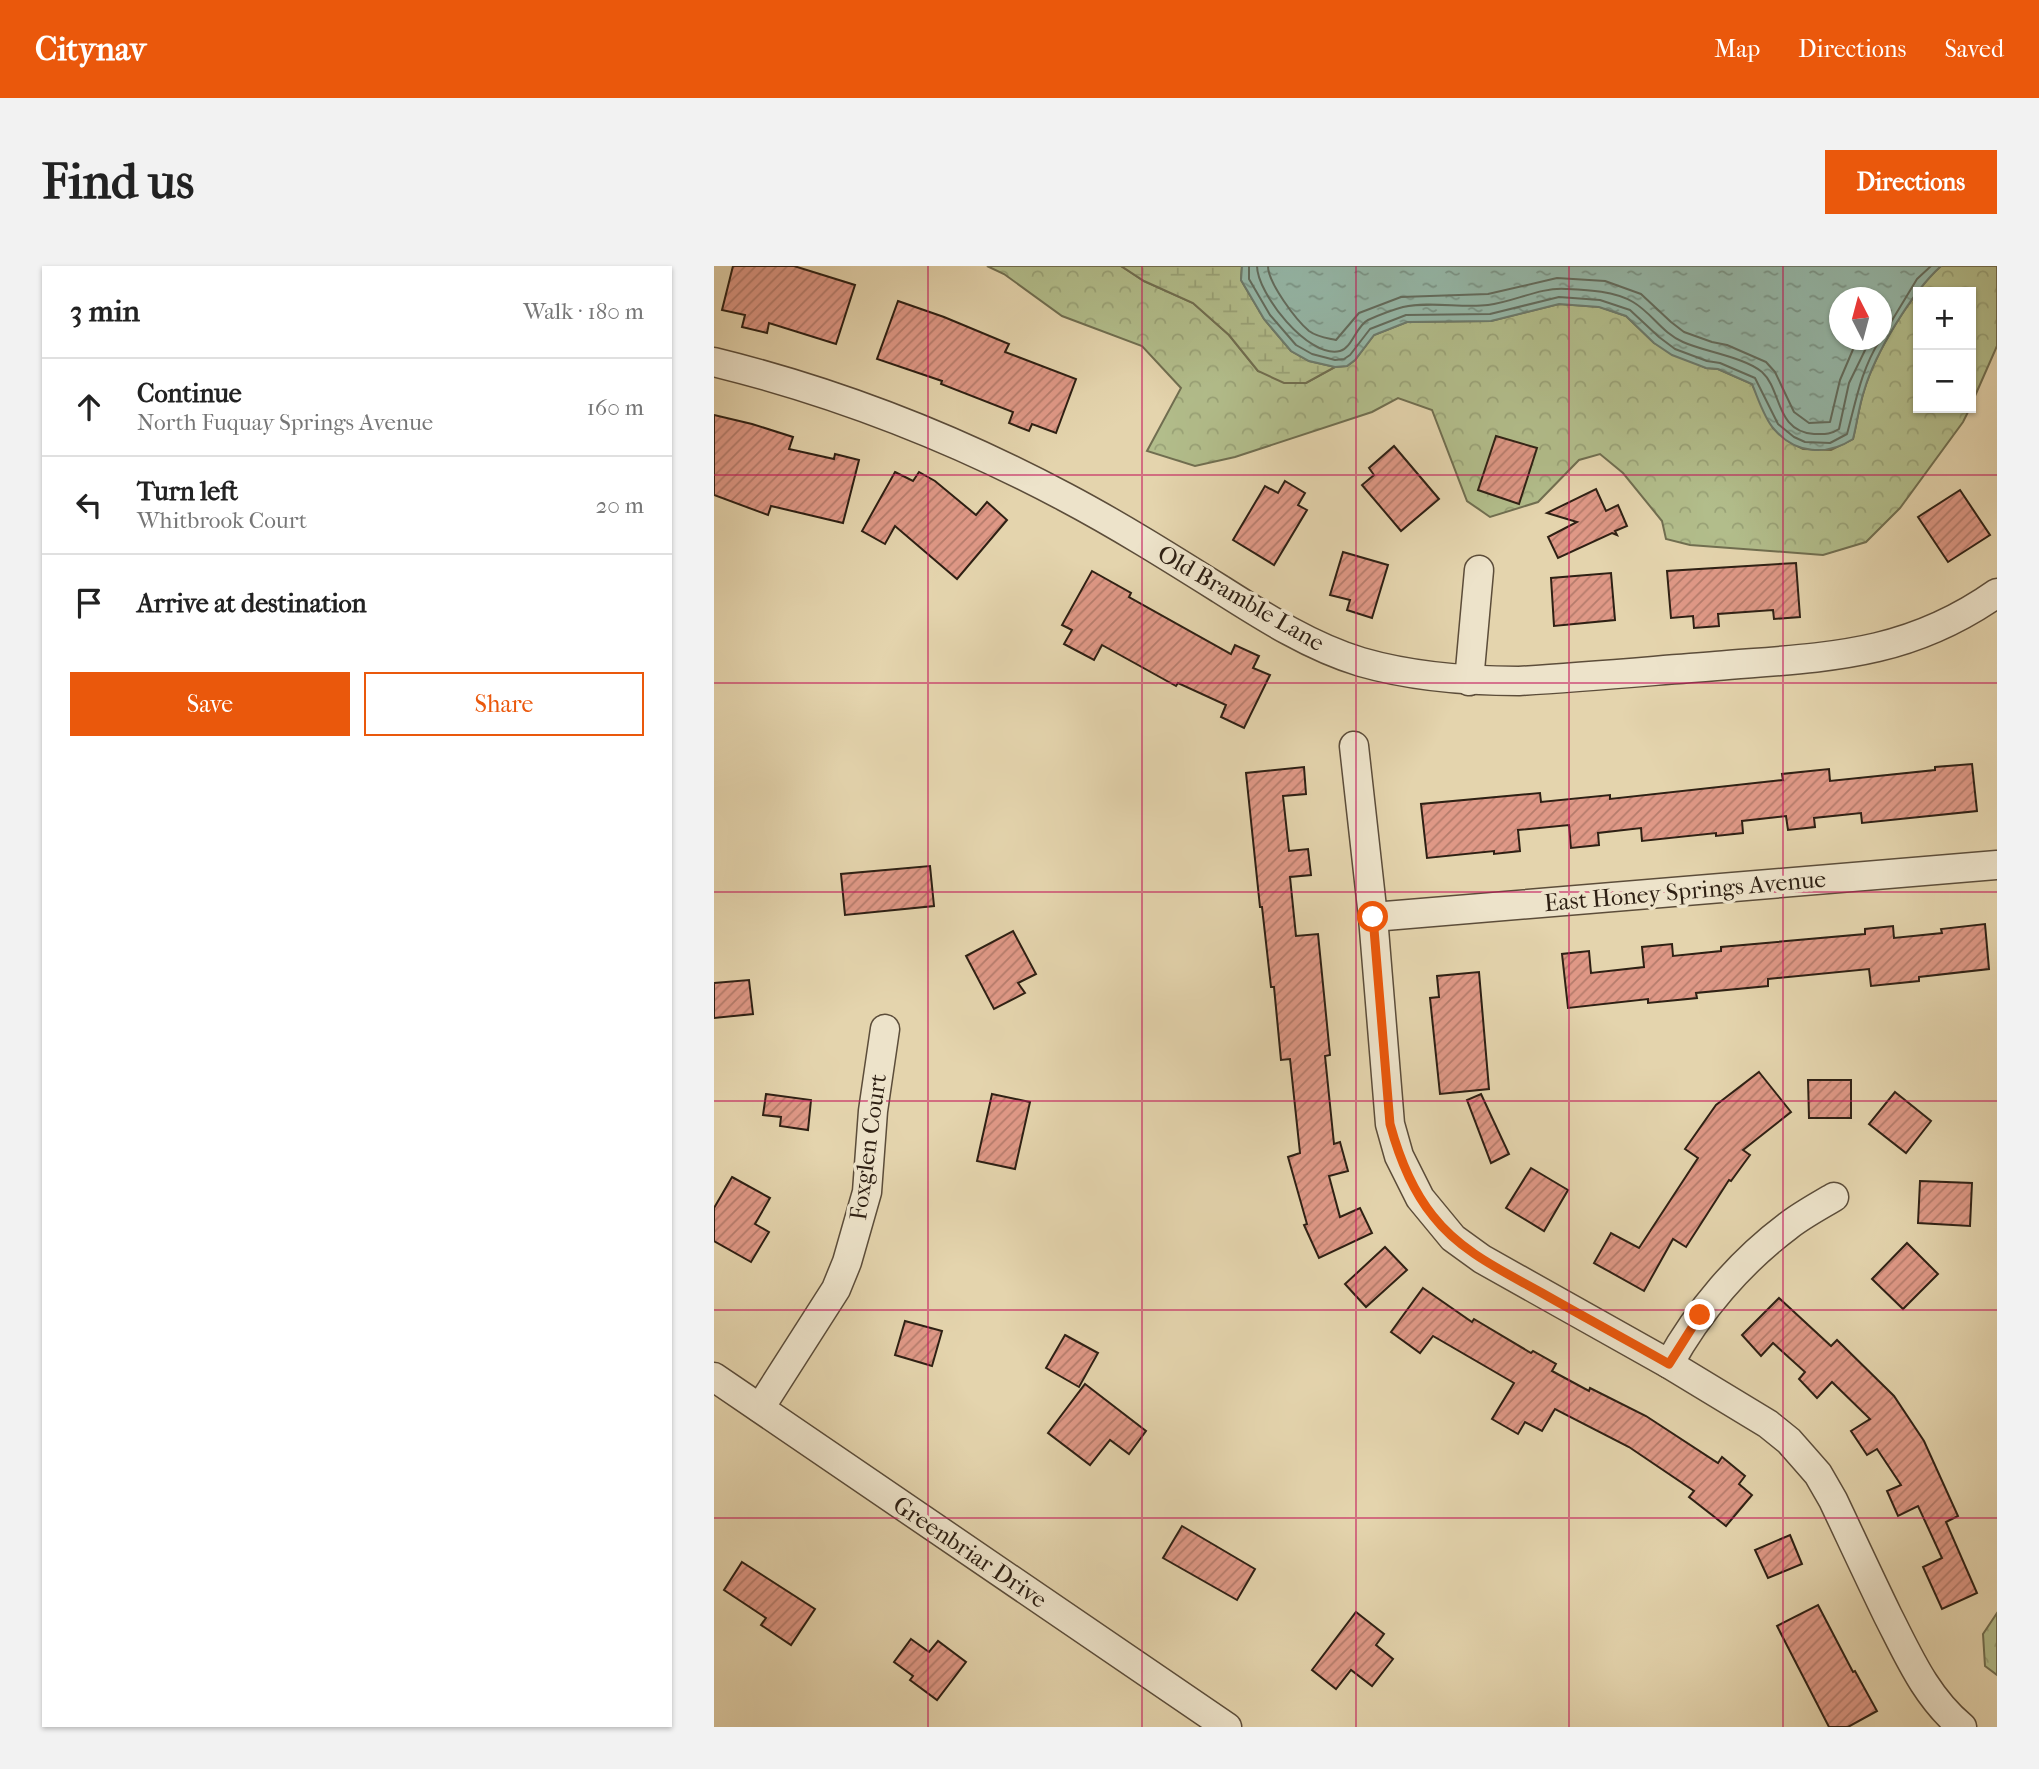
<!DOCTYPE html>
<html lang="en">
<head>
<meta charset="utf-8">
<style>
	body { margin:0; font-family:"IM FELL French Canon",serif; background:#f2f2f2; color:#222 }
	.controls { position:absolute; right:21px; top:21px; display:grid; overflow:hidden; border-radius:0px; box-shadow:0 2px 5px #0004 }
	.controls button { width:63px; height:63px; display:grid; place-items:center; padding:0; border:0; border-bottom:2px solid #e0e0e0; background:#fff; color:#222; font:35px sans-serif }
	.compass { position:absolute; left:1115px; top:21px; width:63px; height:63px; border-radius:50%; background:#fff; box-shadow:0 2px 5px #0004; rotate:354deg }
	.stop { position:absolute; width:21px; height:21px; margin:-16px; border:5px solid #ea580c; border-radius:50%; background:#fff }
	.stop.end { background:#ea580c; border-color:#fff; box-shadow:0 2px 7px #0008 }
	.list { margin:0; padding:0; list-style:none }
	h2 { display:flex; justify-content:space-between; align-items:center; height:91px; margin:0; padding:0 28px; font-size:30px }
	h2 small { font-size:23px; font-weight:400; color:#767676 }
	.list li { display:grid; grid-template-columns:46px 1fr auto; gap:21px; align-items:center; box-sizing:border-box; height:98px; padding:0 28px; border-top:2px solid #e0e0e0 }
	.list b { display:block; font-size:26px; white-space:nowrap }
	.list p { margin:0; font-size:23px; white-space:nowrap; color:#767676 }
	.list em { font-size:23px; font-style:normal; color:#767676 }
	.actions { display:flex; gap:14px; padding:21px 28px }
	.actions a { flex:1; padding:16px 0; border:2px solid #ea580c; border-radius:0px; text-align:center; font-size:24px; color:#ea580c }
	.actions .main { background:#ea580c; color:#fff }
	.icon { flex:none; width:38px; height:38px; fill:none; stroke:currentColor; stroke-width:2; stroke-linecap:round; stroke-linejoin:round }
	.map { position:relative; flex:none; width:1283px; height:1461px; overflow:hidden; border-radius:0px }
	header { display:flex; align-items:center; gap:42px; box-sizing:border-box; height:98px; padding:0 35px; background:#ea580c; color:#fff }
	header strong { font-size:33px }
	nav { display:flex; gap:38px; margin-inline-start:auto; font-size:24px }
	.intro { display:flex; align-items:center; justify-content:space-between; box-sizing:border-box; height:168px; padding:0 42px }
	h1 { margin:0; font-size:49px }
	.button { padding:18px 32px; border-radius:0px; background:#ea580c; color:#fff; font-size:24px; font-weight:700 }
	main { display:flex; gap:42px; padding:0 42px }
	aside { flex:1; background:#fff; border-radius:0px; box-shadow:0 2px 5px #0004 }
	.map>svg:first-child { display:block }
	.forest { fill:url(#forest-crowns); stroke:#706e50; stroke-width:2 }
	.wetland { fill:url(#wetland-marsh); stroke:#706e50; stroke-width:2 }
	.water { fill:url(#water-ripples); stroke:#6c7b6d; stroke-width:2; fill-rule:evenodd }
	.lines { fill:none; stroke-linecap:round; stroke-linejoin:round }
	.shore { stroke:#626c5e; stroke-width:2 }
	.building { fill:url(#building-hatch); stroke:#2e2014; stroke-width:2 }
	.street-casing { stroke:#5c4d3a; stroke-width:31 }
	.street { stroke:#ede3ca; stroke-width:28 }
	.route { stroke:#ea580c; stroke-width:9 }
	.grid { fill:none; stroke:#c2185b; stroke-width:2; stroke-opacity:0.55 }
	.labels { text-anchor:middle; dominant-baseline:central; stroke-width:7; stroke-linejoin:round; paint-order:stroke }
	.street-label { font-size:24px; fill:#2e2014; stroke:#ede3ca }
</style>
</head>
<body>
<header>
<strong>Citynav</strong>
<nav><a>Map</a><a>Directions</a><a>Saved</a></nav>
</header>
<div class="intro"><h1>Find us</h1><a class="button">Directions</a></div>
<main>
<aside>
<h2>3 min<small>Walk · 180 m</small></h2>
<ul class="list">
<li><svg class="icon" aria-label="ahead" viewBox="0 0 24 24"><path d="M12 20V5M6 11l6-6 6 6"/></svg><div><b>Continue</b><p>North Fuquay Springs Avenue</p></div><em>160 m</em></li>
<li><svg class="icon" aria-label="left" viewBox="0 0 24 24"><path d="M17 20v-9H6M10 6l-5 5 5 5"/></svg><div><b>Turn left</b><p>Whitbrook Court</p></div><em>20 m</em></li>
<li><svg class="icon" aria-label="arrive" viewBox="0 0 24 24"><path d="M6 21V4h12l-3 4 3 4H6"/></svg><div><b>Arrive at destination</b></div></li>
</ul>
<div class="actions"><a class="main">Save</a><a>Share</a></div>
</aside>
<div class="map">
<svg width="1283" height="1461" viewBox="0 0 1283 1461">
	<defs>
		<pattern id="forest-crowns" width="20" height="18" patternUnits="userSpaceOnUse" patternTransform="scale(1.75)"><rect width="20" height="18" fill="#b2bd8b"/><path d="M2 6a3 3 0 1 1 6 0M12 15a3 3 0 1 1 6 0" fill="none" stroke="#99a277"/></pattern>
		<pattern id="wetland-marsh" width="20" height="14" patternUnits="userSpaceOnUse" patternTransform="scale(1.75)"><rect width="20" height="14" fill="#b2bd8b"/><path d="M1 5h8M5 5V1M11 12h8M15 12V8" fill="none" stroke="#99a277"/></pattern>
		<pattern id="water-ripples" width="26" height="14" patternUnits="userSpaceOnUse" patternTransform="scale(1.75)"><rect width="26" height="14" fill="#95b8a9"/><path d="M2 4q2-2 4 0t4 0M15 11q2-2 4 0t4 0" fill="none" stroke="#7a9588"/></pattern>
		<pattern id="building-hatch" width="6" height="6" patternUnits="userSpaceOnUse" patternTransform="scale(1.75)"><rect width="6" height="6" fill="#df9886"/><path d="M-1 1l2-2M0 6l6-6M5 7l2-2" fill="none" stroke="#b57c6c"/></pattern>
	</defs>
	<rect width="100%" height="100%" fill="#e4d4ad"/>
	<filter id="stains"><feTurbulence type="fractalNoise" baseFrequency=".00286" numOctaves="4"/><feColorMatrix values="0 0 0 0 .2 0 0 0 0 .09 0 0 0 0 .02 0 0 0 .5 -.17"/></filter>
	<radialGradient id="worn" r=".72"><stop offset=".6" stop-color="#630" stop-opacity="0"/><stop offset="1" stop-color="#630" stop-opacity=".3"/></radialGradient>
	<g class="forest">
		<path d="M273,0H407L430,15L479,37L515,69L544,105L592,117L621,101L633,100L641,94L660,69L693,56L777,55L845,38L886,41L912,50L940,77L992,102L1004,103L1038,118L1059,162L1077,177L1089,183L1117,184L1139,173C1143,157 1145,140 1150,125C1161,87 1198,26 1227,0H1283V80L1257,139V26H1204V142H1256L1249,156L1186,242L1152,276L1109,289L976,279L952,273L948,255L909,207L886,188L865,194L824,236L776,251L753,235L718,144L684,132L658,146L521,191L481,200L433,185L467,122L428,80L348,50L290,8Z"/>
		<path d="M1283,1347V1409L1271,1400L1269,1368Z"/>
	</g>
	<path class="wetland" d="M407,0H528L527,14L550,53L577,85L595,95L621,101L592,117H570L544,105L515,69L479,37L430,15Z"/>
	<path class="water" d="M528,0H1227C1198,26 1161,87 1150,125C1145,140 1143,157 1139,173C1113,190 1081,188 1060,163C1050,152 1044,132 1038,118L1004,103L992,102L958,89L940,77L912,50L885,41L845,38L777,55L693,56L660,69L641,94L633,100L621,101L595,95L577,85L550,53L527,14ZM1126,32H1168V74H1126Z"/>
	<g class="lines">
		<g class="shore">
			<path d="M535,0V13L556,49L582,79L598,88L621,94L630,93L636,89L656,63L692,49L776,48L845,31L886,34L916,44L945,71L961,83L993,95L1006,97L1041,112L1064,158L1080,171L1091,176L1116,177L1133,168C1142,135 1147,104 1166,74"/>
			<path d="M543,0C543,27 594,93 626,85C638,82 642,60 654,54C665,49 678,44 689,41C716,35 747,42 774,39C800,36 826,21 852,23C874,24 900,25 919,36C938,47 948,67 969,76C991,86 1030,91 1048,106C1068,124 1061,165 1100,168C1110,168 1116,169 1125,163L1135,117L1156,74"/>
			<path d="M554,0C554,17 582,54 595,65C603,71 613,72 622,74L645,47L687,31L774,28L843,12L891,15L927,28L957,56L970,66L998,76L1013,79L1052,96L1061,106L1080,146L1095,157L1116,156L1126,114L1143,74"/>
			<path d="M1168,71L1203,13L1217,0"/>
		</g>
	</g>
	<g class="building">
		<path d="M19,0H80L141,19L122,78L55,57L53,67L28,61L31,49L8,44Z"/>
		<path d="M184,35L230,51L295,78L291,86L362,113L342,167L318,158L315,165L295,157L299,146L227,118L228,115L163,93Z"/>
		<path d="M0,149L38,158L79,171L75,183L120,193L121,188L145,194L129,257L57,240L54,249L0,229Z"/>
		<path d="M782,170L823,182L805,238L764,224Z"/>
		<path d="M680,180L725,233L687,265L648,219L660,209L655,202Z"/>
		<path d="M181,206L199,215L205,206L221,215L262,249L273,236L293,254L243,313L181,260L171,278L148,265Z"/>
		<path d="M571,215L591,227L584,239L593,244L560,299L519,274L551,220L564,227Z"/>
		<path d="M882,223L892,245L904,239L913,260L901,265L903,269L898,267L844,292L834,271L863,256L833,247Z"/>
		<path d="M1246,224L1276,269L1234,296L1204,251Z"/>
		<path d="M629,286L674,299L658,352L633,344L636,334L616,329Z"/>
		<path d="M1082,297L1086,351L1060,353L1059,344L1004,348L1005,360L980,362L979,350L957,352L953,305Z"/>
		<path d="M378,305L417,327L415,331L517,388L521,379L545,390L539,402L556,409L530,462L507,451L512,439L464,417L462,420L388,379L380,394L350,378L358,364L348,359Z"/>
		<path d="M897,307L901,354L840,360L837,312Z"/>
		<path d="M1258,498L1263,545L1148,557L1147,547L1100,552L1101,561L1074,564L1072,550L1028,555L1029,567L1002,570V567L928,575L927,562L884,567L885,579L857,582L855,559L804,564L806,585L780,588V585L713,592L707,538L826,527L827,536L896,529V533L1069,514L1068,508L1115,503L1116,515L1221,504V501Z"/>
		<path d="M590,501L592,528L569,530L575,585L594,583L597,609L576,611L582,670L604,668L616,789L611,790L620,878L626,876L634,905L615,910L626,951L646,942L658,967L605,992L590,959L593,958L574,891L586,887L576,793L567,794L560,721H557L548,641H546L532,507Z"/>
		<path d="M216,600L220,640L131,649L127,608Z"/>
		<path d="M1271,658L1275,703L1205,711V715L1157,720L1155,703L1054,713V720L982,727L983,732L934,737V733L854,742L848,688L875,685L877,707L930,701L928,681L958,678L959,690L1007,685V681L1151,668V663L1179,660L1180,672L1228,667L1227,663Z"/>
		<path d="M299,665L322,708L304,717L311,727L280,743L252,690Z"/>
		<path d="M765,706L775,823L726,828L716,732L725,731L723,710Z"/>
		<path d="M35,714L39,748L0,752V717Z"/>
		<path d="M1045,806L1077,846L1029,884L1036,889L1017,915L1015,914L972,981L959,973L930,1025L880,997L897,967L925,982L984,892L971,883L1002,839Z"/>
		<path d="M1094,814H1137V852H1095Z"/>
		<path d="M1181,826L1217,855L1192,887L1155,858Z"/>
		<path d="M52,828L97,834L94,864L66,860L67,851L49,849Z"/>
		<path d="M278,828L316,836L301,903L263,895Z"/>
		<path d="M767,828L795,888L777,897L753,834Z"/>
		<path d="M817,902L854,924L830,965L792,942Z"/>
		<path d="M18,911L56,932L41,958L55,966L37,996L0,975V942Z"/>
		<path d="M1206,915L1258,917L1256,960L1204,957Z"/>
		<path d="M1193,977L1224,1008L1189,1043L1158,1013Z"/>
		<path d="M671,981L693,1004L652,1041L631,1018Z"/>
		<path d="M709,1022L758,1056L760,1053L817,1087L819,1085L842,1098L838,1105L875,1125L876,1122L932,1150L1004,1197L1008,1191L1031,1210L1025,1218L1038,1229L1012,1260L975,1231L980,1225L915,1181L841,1143L828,1165L811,1156L804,1168L778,1153L800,1117L719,1070L706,1087L677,1066Z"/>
		<path d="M1065,1032L1117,1080L1123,1074L1180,1130L1210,1175L1244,1250L1232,1256L1263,1327L1228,1343L1209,1301L1228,1292L1204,1240L1184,1250L1173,1225L1187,1219L1163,1183L1153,1189L1137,1165L1156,1153L1118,1116L1103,1132L1085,1113L1091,1106L1059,1077L1047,1090L1028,1069Z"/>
		<path d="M191,1055L228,1065L218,1100L181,1089Z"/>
		<path d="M351,1069L384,1087L365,1121L332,1102Z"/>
		<path d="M371,1118L432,1165L415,1188L396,1174L376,1199L334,1167Z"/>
		<path d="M468,1260L541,1303L523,1334L449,1292Z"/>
		<path d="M1076,1269L1088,1298L1054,1312L1041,1284Z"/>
		<path d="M28,1296L101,1343L77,1379L47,1359L52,1352L10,1324Z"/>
		<path d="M1104,1339L1139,1406L1141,1405L1163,1445L1134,1461H1115L1063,1360Z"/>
		<path d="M642,1346L670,1368L662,1379L679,1393L658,1420L637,1404L622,1423L598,1404Z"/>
		<path d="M197,1373L215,1386L224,1375L252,1396L223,1434L196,1414L199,1410L180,1396Z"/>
	</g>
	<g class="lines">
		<g class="street-casing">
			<g id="street">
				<path d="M0,96C122,126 240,172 351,231C404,259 455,291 506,323C550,351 597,381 647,396C699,411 752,415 805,415C871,411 937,405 1002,400C1109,391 1191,392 1283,327"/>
				<path d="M755,415L765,304"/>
				<path d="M640,480L659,651L676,858L685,890L706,932L739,972L768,993L955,1098L1054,1158L1075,1175L1090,1192L1104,1208L1119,1234C1137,1272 1155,1311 1174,1350C1195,1391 1212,1431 1248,1461"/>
				<path d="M659,651L1283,599"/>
				<path d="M955,1098C984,1045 1026,996 1074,960C1088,949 1105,940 1120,931"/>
				<path d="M0,1111L513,1461"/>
				<path d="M46,1142L122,1023L133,996L153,926L159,845L171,763"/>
			</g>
		</g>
		<use href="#street" class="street"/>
	</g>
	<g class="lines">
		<path class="route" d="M659,651L676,858C685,891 697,923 719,950C747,986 789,1005 828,1027C870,1051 913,1074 955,1098L986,1049"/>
	</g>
	<path class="grid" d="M214,0V1461M428,0V1461M642,0V1461M855,0V1461M1069,0V1461M0,209H1283M0,417H1283M0,626H1283M0,835H1283M0,1044H1283M0,1252H1283"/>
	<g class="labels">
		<g class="street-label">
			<text transform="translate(527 332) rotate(30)">Old Bramble Lane</text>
			<text transform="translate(971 625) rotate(-5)">East Honey Springs Avenue</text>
			<text transform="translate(154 881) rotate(-82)">Foxglen Court</text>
			<text transform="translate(256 1286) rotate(34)">Greenbriar Drive</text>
		</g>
	</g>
	<rect width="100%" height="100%" filter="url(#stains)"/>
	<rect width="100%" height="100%" fill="url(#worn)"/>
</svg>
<div class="controls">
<button>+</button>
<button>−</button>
</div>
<svg class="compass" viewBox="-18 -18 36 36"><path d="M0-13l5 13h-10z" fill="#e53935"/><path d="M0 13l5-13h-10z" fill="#767676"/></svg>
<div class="stop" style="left:659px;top:651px"></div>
<div class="stop end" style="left:986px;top:1049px"></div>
</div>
</main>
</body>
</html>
